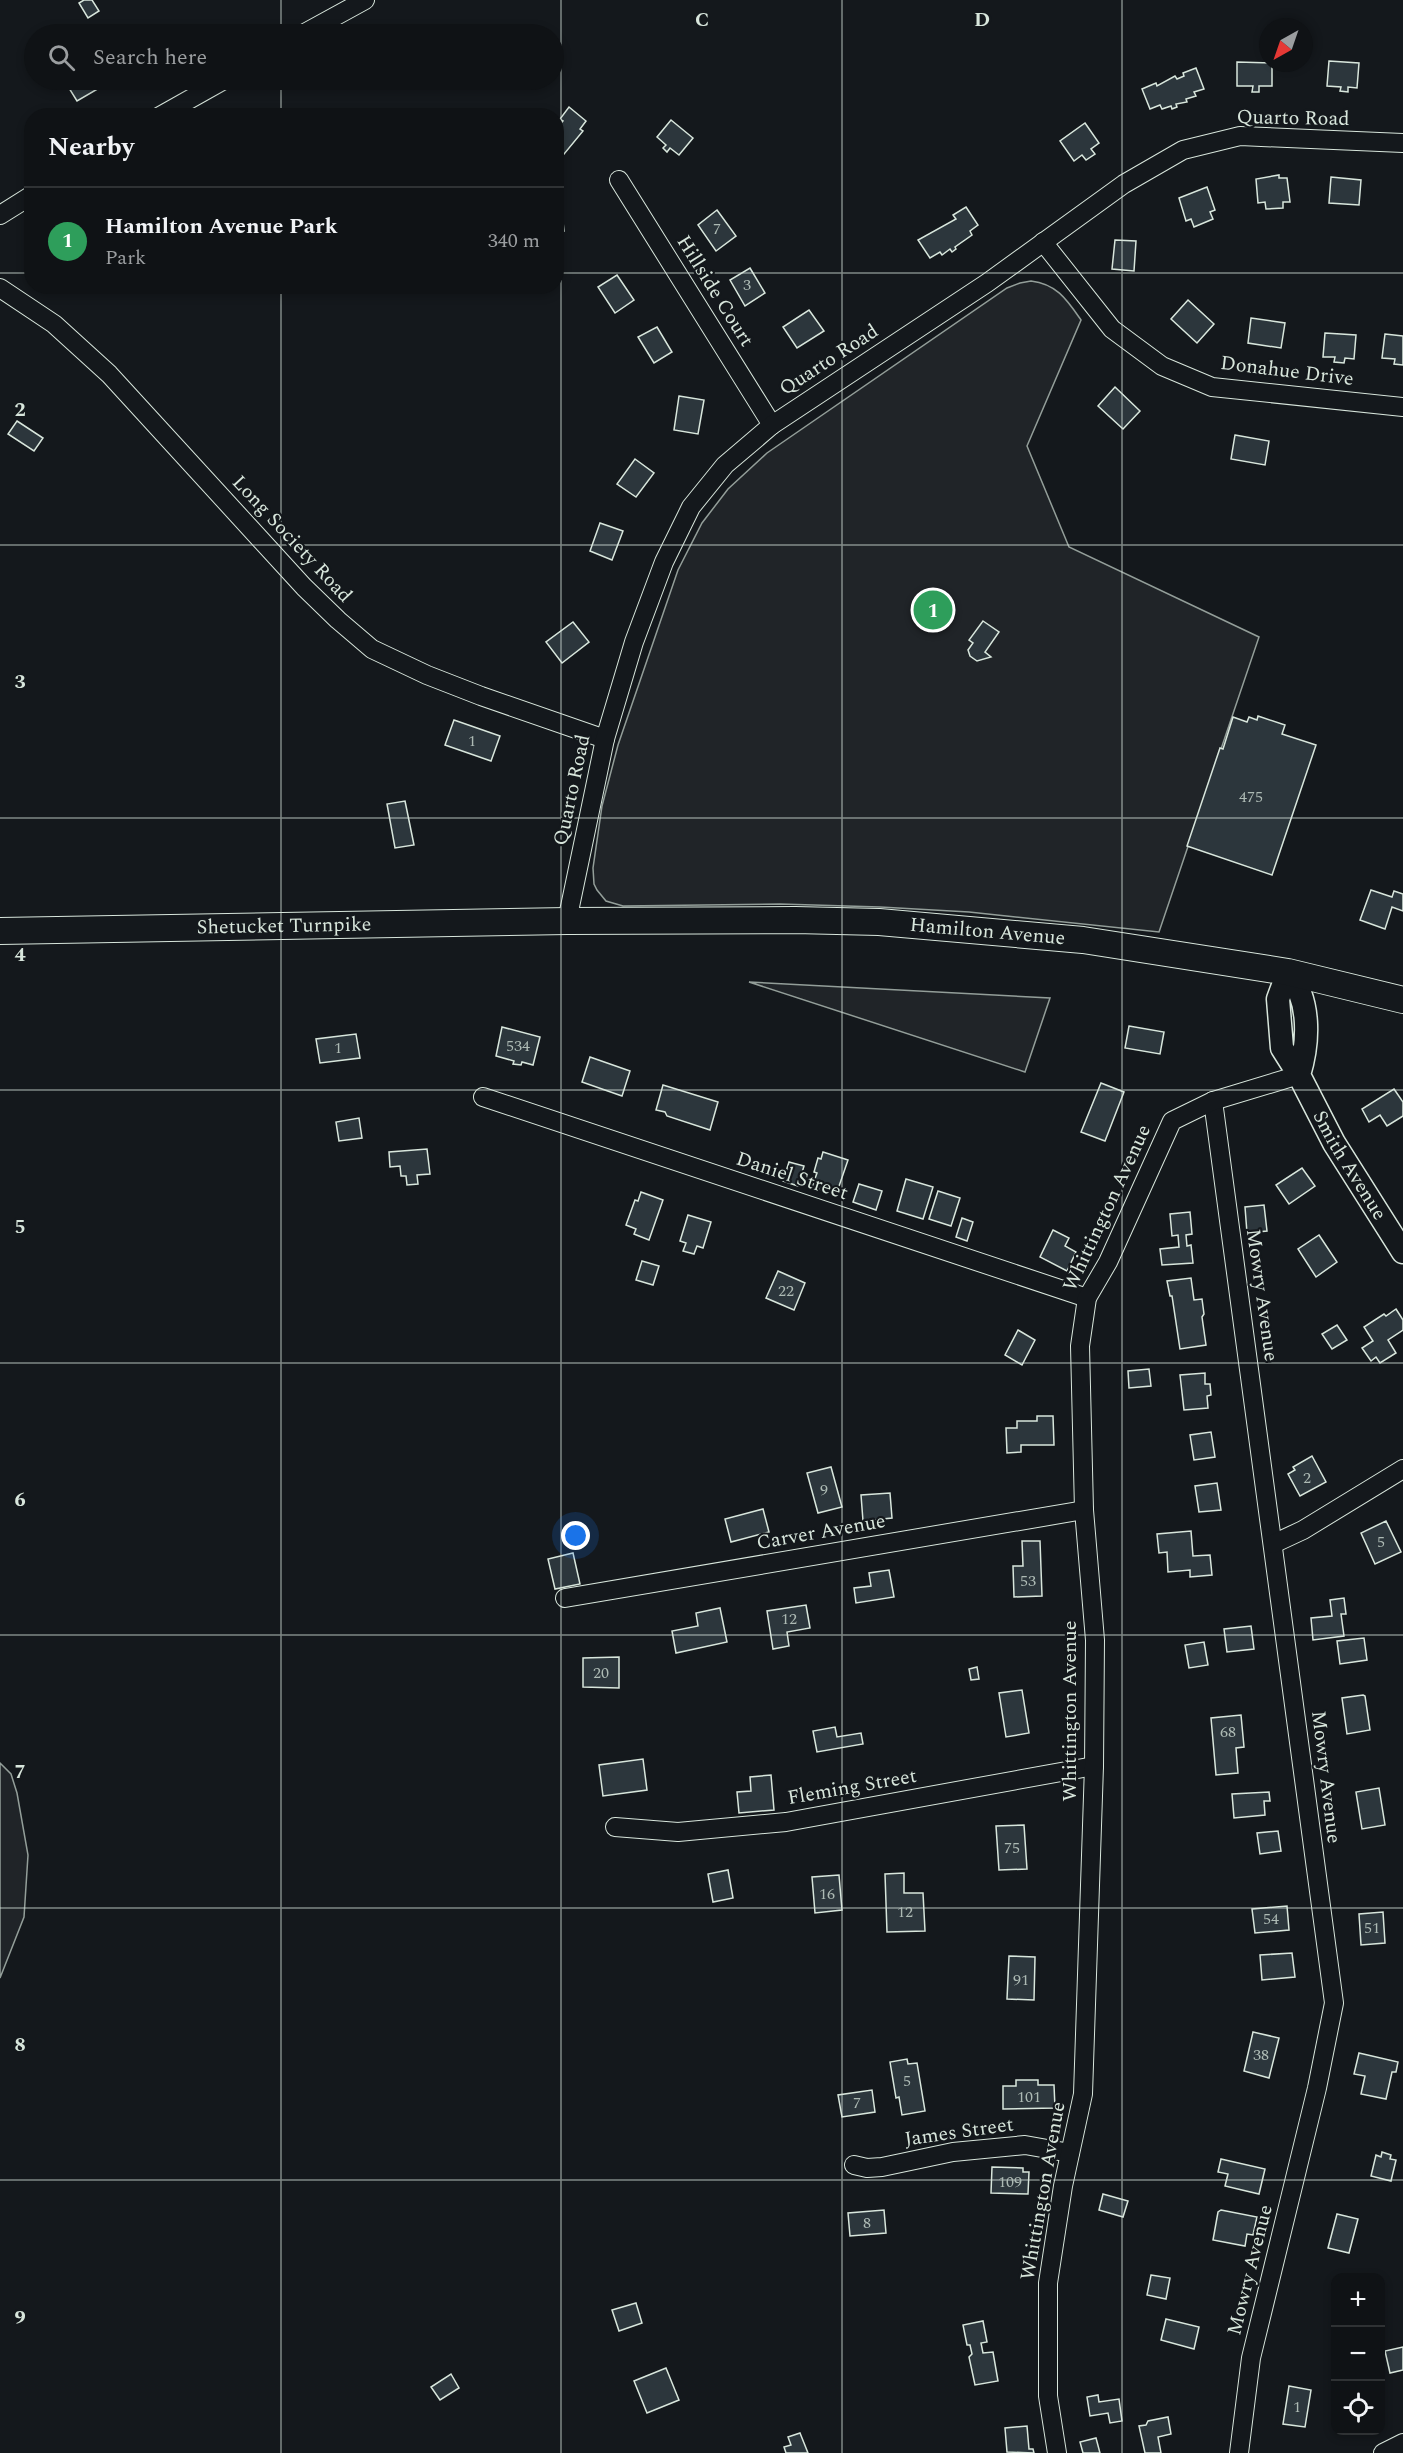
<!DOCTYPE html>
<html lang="en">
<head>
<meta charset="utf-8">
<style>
	body { margin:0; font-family:Spectral,serif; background:#1d2022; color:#f1f3f6 }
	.controls { position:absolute; right:18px; bottom:18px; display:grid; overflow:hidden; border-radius:12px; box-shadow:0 3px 9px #0003 }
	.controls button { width:54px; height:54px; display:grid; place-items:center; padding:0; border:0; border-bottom:2px solid #2f3234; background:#0f1215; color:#f1f3f6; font:30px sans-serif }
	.compass { position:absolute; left:1259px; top:18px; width:54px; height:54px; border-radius:50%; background:#0f1215; box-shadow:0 3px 9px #0003; rotate:220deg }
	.you { position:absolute; left:576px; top:1536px; width:21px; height:21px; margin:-15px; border:4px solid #fff; border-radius:50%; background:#1a73e8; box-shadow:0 0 0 9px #1a73e833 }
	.badge { display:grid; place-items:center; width:39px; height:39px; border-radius:50%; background:#ea580c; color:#fff; font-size:20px; font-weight:700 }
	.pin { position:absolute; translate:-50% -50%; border:3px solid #fff; box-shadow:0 2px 6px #0006 }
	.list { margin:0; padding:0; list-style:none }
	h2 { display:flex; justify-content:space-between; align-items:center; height:78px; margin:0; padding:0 24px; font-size:26px }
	h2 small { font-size:20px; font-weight:400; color:#9b9ea0 }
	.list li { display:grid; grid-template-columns:39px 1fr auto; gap:18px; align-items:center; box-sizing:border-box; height:108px; padding:0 24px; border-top:2px solid #2f3234 }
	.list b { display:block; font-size:22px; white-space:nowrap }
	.list p { margin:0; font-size:20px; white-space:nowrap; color:#9b9ea0 }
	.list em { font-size:20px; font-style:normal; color:#9b9ea0 }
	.icon { flex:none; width:33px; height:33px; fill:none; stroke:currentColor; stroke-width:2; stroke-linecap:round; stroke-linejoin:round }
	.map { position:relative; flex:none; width:1403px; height:2453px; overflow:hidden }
	.search { position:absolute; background:#0f1215; box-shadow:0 3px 9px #0003; left:24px; top:24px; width:540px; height:66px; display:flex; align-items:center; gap:15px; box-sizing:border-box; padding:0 21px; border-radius:33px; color:#9b9ea0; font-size:22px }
	.panel { position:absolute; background:#0f1215; box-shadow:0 3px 9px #0003; left:24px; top:108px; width:540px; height:186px; border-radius:24px }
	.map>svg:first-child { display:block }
	.green { fill:#202428; stroke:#939e99; stroke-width:1.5 }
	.building { fill:#2c363c; stroke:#d8e6dc; stroke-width:1.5 }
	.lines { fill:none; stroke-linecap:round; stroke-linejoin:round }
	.minor-casing { stroke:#d8e6dc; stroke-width:20 }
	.tertiary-casing { stroke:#d8e6dc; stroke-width:25 }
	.secondary-casing { stroke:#d8e6dc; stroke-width:28 }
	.minor { stroke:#14181c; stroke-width:18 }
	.tertiary { stroke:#14181c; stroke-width:22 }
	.secondary { stroke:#14181c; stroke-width:26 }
	.grid { fill:none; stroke:#d8e6dc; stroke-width:1.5; stroke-opacity:0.55 }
	.labels { text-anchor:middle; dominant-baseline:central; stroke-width:4.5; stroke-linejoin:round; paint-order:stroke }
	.number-label { font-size:16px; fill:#adbab4 }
	.street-label { font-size:20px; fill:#d8e6dc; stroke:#14181c }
	.grid-label { font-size:20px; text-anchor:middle; font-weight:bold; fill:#d8e6dc; stroke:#14181c; stroke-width:4.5; stroke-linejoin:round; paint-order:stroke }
</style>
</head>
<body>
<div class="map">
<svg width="1403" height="2453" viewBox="0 0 1403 2453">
	<rect width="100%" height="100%" fill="#14181c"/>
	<g class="green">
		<path d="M1031,281C1057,284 1067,300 1081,320L1027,446L1069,547L1259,637L1159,932L969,912L880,907L780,904L623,906L606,901L597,890L594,884L593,868L602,806L618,745L678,570L702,523L728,489L767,453L1007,288L1020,283Z"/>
		<path d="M749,982L1050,998L1025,1072Z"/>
		<path d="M0,1763L11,1774L17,1793L28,1855L24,1917L0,1978Z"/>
	</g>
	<g class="building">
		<path d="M84,0H92L99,11L88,18L79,3Z"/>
		<path d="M1329,61L1359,63L1357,88L1348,87V92L1340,91L1341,87L1327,86Z"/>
		<path d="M1237,62L1272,63V86H1259V92H1252L1253,86H1237Z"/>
		<path d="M1196,68L1204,89L1194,92L1196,96L1186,99L1187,102L1176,104L1177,107L1172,109L1171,106L1162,109L1160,105L1150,109L1142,89L1156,83L1157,86L1175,76L1177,79L1184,76L1183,73Z"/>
		<path d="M64,80H96L101,87L77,101Z"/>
		<path d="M569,107L586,121L580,129L583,131L560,159L558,157L556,159V129L563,121L560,119Z"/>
		<path d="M671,120L693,138L679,155L670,148L667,152L663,148L666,145L657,137Z"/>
		<path d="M1085,123L1099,143L1091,149L1095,154L1086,160L1082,155L1074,161L1060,141Z"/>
		<path d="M1279,175V178H1287L1290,202H1283V208L1266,209L1265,202L1258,203L1256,179Z"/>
		<path d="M1331,177L1361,180L1359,205L1329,203Z"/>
		<path d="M1207,187L1215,210L1210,212L1213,219L1194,227L1191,219L1186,221L1179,198Z"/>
		<path d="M556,203H561L564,231L556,232Z"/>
		<path d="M966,207L978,225L970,231L972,235L955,247L956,249L952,252L950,249L942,255L940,252L930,258L918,240L956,219L953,215Z"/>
		<path d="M717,210L736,236L716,251L698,225Z"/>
		<path d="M1115,240L1136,241L1134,271L1112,269Z"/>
		<path d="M750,268L765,293L745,306L730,280Z"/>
		<path d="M617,275L634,300L615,313L598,287Z"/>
		<path d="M1188,300L1214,324L1197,343L1171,319Z"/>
		<path d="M809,310L824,331L797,348L783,327Z"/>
		<path d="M1251,318L1285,323L1281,348L1248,343Z"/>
		<path d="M657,327L672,352L654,363L638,337Z"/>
		<path d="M1325,333L1356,335L1354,359L1345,358L1344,363L1334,362L1335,357H1323Z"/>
		<path d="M1385,334L1403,336V365L1394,364L1395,359L1382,358Z"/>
		<path d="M1115,387L1140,411L1123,429L1098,406Z"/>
		<path d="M679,396L704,400L698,434L674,430Z"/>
		<path d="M17,421L43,438L34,451L8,434Z"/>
		<path d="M1235,435L1269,441L1265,465L1231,459Z"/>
		<path d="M635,459L654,473L636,497L617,484Z"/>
		<path d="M600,523L623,531L612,560L590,551Z"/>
		<path d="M983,621L999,632L985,652L991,657L977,661L970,656L968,650L973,643L969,640Z"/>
		<path d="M573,622L589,642L562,663L546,642Z"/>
		<path d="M1258,716L1285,725L1282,734L1316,745L1272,875L1187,846L1220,748L1223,749L1233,717L1247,722L1249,717L1257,720Z"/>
		<path d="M454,720L500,736L491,761L445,745Z"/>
		<path d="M405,801L414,845L395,848L387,804Z"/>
		<path d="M1371,890L1392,897L1394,891L1403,894V911L1392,907L1385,929L1360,920Z"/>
		<path d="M1129,1026L1164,1032L1160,1054L1125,1048Z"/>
		<path d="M502,1027L540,1037L533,1065L522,1062L521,1065L513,1064L514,1061L496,1056Z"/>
		<path d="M356,1034L360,1058L320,1063L316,1039Z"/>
		<path d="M590,1057L630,1071L622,1096L582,1082Z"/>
		<path d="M1101,1083L1124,1092L1105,1141L1081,1132Z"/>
		<path d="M663,1085L718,1102L710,1130L667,1116L665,1112L656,1110Z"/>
		<path d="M1394,1089L1403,1102V1116L1387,1126L1380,1115L1369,1122L1362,1109Z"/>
		<path d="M359,1118L362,1138L339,1141L336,1122Z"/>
		<path d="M427,1149L430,1174L417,1175L418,1184L407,1185L406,1176H401L400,1166L390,1167L389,1152Z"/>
		<path d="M823,1152L848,1160L836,1195L812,1187L817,1173L814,1172L818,1158L821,1159Z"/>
		<path d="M789,1162L804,1166L798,1186L783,1181Z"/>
		<path d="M1302,1168L1315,1186L1289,1204L1276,1185Z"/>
		<path d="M906,1179L933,1187L923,1219L897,1211Z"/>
		<path d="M859,1184L882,1191L876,1210L853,1202Z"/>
		<path d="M938,1191L960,1198L951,1226L929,1219Z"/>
		<path d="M641,1192L663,1200L649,1240L634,1234L636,1229L626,1225L635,1200L638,1201Z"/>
		<path d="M1264,1205L1267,1231L1247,1233L1245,1207Z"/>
		<path d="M1190,1212L1192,1234L1186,1235L1187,1246L1191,1245L1193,1263L1162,1265L1160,1249L1179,1247L1178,1235L1172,1236L1170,1214Z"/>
		<path d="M688,1215L711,1222L703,1248L697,1246L694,1254L683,1251L686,1243L680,1241Z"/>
		<path d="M962,1218L973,1222L967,1241L956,1237Z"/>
		<path d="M1053,1230L1069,1238L1065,1246L1076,1252L1067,1271L1040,1257Z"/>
		<path d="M1319,1235L1337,1262L1316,1277L1298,1249Z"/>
		<path d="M642,1261L659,1266L653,1285L636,1280Z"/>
		<path d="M778,1271L805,1283L794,1310L766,1298Z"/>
		<path d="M1191,1278L1194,1300L1202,1299L1204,1314L1202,1317L1206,1345L1180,1349L1172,1296H1170L1167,1281Z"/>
		<path d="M1396,1309L1403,1320V1330L1388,1340L1396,1353L1380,1363L1376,1357L1371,1361L1362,1348L1373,1341L1364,1327L1384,1314L1386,1316Z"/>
		<path d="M1337,1325L1347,1340L1332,1349L1322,1334Z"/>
		<path d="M1018,1330L1035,1340L1022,1365L1005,1355Z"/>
		<path d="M1149,1369L1151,1386L1129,1388L1128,1371Z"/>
		<path d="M1205,1373V1384H1210L1211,1395L1207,1396L1208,1408L1184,1410L1180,1375Z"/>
		<path d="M1037,1416H1053L1054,1445H1021V1452L1007,1453L1006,1428H1017V1421H1037Z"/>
		<path d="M1211,1432L1215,1457L1194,1460L1190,1435Z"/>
		<path d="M1312,1456L1326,1482L1300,1496L1288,1474L1295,1470L1293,1467Z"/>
		<path d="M831,1467L842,1507L818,1513L807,1473Z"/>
		<path d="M1217,1483L1221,1510L1199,1512L1195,1486Z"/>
		<path d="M890,1493L892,1518L863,1521L861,1495Z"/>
		<path d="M763,1509L769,1532L731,1542L725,1519Z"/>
		<path d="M1386,1521L1401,1552L1375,1564L1361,1533Z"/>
		<path d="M1191,1531L1193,1556L1210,1555L1212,1575L1190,1577V1570L1168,1572L1167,1552L1159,1553L1157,1534Z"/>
		<path d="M1022,1541H1040L1042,1596L1014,1597L1013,1566H1023Z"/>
		<path d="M573,1553L580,1584L555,1589L548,1559Z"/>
		<path d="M889,1570L894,1597L856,1603L854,1588L871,1586L869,1573Z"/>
		<path d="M1344,1598L1346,1614H1341L1344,1636L1313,1640L1311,1618L1332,1616L1330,1600Z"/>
		<path d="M806,1605L810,1628L787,1632L789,1646L773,1649L767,1611Z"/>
		<path d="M720,1608L727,1642L676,1653L672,1631L698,1626L696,1613Z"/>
		<path d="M1251,1626L1254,1649L1227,1652L1224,1629Z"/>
		<path d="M1364,1638L1367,1660L1340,1664L1337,1641Z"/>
		<path d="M1204,1642L1208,1665L1189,1668L1185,1645Z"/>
		<path d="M619,1657V1688L583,1687V1658Z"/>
		<path d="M977,1667L979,1679L971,1680L969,1669Z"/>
		<path d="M1022,1690L1029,1733L1006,1737L999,1693Z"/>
		<path d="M1363,1695L1365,1696L1370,1730L1347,1734L1342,1698Z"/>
		<path d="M1241,1715L1244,1747L1236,1748L1238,1773L1216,1775L1211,1718Z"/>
		<path d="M835,1727L837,1737L861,1733L863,1744L817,1752L813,1731Z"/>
		<path d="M643,1759L647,1790L603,1796L599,1765Z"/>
		<path d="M771,1775L774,1810L739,1813L737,1792L751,1791L750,1777Z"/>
		<path d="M1379,1788L1385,1825L1362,1829L1356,1792Z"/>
		<path d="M1269,1792L1270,1801H1264L1265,1815L1234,1818L1232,1794Z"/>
		<path d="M1024,1825L1027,1869L999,1870L996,1826Z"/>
		<path d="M1278,1831L1281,1851L1260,1854L1257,1833Z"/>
		<path d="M728,1870L733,1898L713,1902L708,1874Z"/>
		<path d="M904,1873V1893H923L925,1931L887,1932L885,1874Z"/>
		<path d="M839,1875L842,1910L815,1913L812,1877Z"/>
		<path d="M1287,1906L1289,1930L1255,1933L1252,1909Z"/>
		<path d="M1383,1912L1385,1943L1361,1945L1359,1914Z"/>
		<path d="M1292,1953L1295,1977L1262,1980L1260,1955Z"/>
		<path d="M1009,1956L1035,1957L1034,2000L1007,1999Z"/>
		<path d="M1253,2032L1279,2038L1269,2078L1244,2071Z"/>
		<path d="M1359,2053L1398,2062L1396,2072H1392L1386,2099L1361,2094L1365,2076L1354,2074Z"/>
		<path d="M907,2059L908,2064L917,2063L925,2111L902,2115L899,2097L896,2098L890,2062Z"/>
		<path d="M1016,2080H1038V2085H1054L1055,2108L1003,2109V2086H1016Z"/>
		<path d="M872,2090L875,2112L842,2117L838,2095Z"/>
		<path d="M1382,2152L1391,2155L1390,2159L1396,2160L1391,2181L1371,2176L1376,2155L1381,2157Z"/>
		<path d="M1221,2159L1265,2169L1259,2194L1225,2186L1228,2174L1218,2172Z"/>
		<path d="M992,2167L1023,2168V2172H1029L1028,2194L991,2193Z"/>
		<path d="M1103,2194L1128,2201L1123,2217L1099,2210Z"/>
		<path d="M884,2210L886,2233L850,2236L848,2213Z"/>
		<path d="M1221,2210L1257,2217L1253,2235L1247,2234L1245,2246L1213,2240L1218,2212Z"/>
		<path d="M1337,2214L1358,2219L1349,2253L1328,2248Z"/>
		<path d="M1151,2275L1170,2278L1166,2299L1147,2295Z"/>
		<path d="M636,2303L642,2323L619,2331L612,2310Z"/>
		<path d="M1166,2319L1199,2327L1194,2349L1161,2340Z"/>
		<path d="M983,2321L987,2342L981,2343L983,2353L993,2352L998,2381L975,2385L969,2357L972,2354L970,2345H967L963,2325Z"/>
		<path d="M1403,2347V2370L1390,2373L1385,2351Z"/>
		<path d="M666,2368L679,2400L647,2413L634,2381Z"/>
		<path d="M451,2374L459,2388L440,2400L431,2387Z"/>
		<path d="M1289,2386L1311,2390L1305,2427L1283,2424Z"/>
		<path d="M1098,2395L1099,2402L1119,2399L1122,2421L1110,2423L1108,2413L1090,2416L1087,2397Z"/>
		<path d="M1168,2417L1171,2434L1158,2437L1161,2453H1145L1139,2426L1146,2425L1148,2421Z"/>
		<path d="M1027,2426L1029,2449H1033L1034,2453L1007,2452L1005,2428Z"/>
		<path d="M800,2433L808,2453H786L784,2447L791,2445L788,2437Z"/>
		<path d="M1096,2438L1100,2453H1083L1080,2442Z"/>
	</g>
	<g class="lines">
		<g class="minor-casing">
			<g id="minor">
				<path d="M303,34L365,0"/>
				<path d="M160,116L224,80"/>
				<path d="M619,180L772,425"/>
				<path d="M0,215L32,195"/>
				<path d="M1043,242L1112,329L1162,366L1212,387L1403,407"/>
				<path d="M0,288L54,324L109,374L304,587L338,620L372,649L427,675L481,696L605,739"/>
				<path d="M567,921L605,739L634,642L664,562L691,507L725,465L772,425L987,283L1124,184L1183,150L1240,136L1403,143"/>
				<path d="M483,1097L1087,1298"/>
				<path d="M1213,1101L1334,2003L1317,2088L1251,2358L1239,2453"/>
				<path d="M1273,1544L1303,1530L1403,1469"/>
				<path d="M565,1598L1084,1510"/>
				<path d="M615,1827L678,1832L786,1822L1094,1766"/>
				<path d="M854,2165L867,2168L882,2167L953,2152L1025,2145L1070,2153"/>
				<path d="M1057,2453L1048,2396V2283L1063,2186L1083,2094L1094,1766L1095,1640L1084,1510L1080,1346L1087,1298L1108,1262L1172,1121L1213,1101L1299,1075"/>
				<path d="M1383,2453L1403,2443"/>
			</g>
		</g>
		<g class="tertiary-casing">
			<g id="tertiary">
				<path id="s1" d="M1299,1075C1309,1042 1311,1000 1288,972L1278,999L1282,1048L1299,1075L1334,1143L1403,1252"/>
			</g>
		</g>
		<g class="secondary-casing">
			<g id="secondary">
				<path id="s2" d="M0,931L567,921L795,920L879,922L1083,940L1288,972L1403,1000"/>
			</g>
		</g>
		<use href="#minor" class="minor"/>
		<use href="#tertiary" class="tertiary"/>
		<use href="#secondary" class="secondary"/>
	</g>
	<path class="grid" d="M281,0V34M561,0V2453M842,0V2453M1122,0V2453M281,80V116M0,273H32M556,273H1403M281,286V2453M0,545H1403M0,818H1403M0,1090H1403M0,1363H1403M0,1635H1403M0,1908H1403M0,2180H1403"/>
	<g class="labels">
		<g class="number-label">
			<text x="717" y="229">7</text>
			<text x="747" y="285">3</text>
			<text x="472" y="741">1</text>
			<text x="1251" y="797">475</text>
			<text x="518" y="1046">534</text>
			<text x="338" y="1048">1</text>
			<text x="786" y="1291">22</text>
			<text x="1307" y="1478">2</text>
			<text x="824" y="1490">9</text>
			<text x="1381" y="1542">5</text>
			<text x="1028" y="1581">53</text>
			<text x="789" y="1619">12</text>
			<text x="601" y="1673">20</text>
			<text x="1228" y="1732">68</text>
			<text x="1012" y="1848">75</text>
			<text x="827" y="1894">16</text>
			<text x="905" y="1912">12</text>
			<text x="1271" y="1919">54</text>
			<text x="1372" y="1928">51</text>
			<text x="1021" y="1980">91</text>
			<text x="1261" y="2055">38</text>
			<text x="907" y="2081">5</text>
			<text x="1029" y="2097">101</text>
			<text x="857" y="2103">7</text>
			<text x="1010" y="2182">109</text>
			<text x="867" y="2223">8</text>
			<text x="1297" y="2407">1</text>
		</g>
		<g class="street-label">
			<text transform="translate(1293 118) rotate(1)">Quarto Road</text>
			<text transform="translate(715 291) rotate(58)">Hillside Court</text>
			<text transform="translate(829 360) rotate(-33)">Quarto Road</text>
			<text transform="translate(1287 371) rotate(7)">Donahue Drive</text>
			<text transform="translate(292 539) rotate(47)">Long Society Road</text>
			<text transform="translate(572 790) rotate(-78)">Quarto Road</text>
			<text stroke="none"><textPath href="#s2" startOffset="284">Shetucket Turnpike</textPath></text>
			<text stroke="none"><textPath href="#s2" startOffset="988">Hamilton Avenue</textPath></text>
			<text stroke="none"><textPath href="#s1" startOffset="321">Smith Avenue</textPath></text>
			<text transform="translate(792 1176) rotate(18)">Daniel Street</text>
			<text transform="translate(1107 1208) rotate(-65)">Whittington Avenue</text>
			<text transform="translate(1262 1295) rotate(82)">Mowry Avenue</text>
			<text transform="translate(821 1532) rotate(-10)">Carver Avenue</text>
			<text transform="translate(1070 1711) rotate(-90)">Whittington Avenue</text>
			<text transform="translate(1326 1777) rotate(83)">Mowry Avenue</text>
			<text transform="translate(852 1787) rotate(-10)">Fleming Street</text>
			<text transform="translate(959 2132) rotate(-8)">James Street</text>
			<text transform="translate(1043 2191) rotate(-80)">Whittington Avenue</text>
			<text transform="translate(1250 2270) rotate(-76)">Mowry Avenue</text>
		</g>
	</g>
	<g class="grid-label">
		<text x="702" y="26">C</text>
		<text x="982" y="26">D</text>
		<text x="20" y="416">2</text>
		<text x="20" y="688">3</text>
		<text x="20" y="961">4</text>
		<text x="20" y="1233">5</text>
		<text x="20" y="1506">6</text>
		<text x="20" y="1778">7</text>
		<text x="20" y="2051">8</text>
		<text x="20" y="2324">9</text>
	</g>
</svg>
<div class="controls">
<button>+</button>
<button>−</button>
<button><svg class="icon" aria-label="locate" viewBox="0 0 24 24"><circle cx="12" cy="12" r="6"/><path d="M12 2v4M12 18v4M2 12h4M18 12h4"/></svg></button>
</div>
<svg class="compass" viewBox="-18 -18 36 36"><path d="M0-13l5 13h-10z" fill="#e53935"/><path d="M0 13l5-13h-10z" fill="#9b9ea0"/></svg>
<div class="you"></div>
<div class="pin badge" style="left:933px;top:610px;background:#2e9e5b">1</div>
<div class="search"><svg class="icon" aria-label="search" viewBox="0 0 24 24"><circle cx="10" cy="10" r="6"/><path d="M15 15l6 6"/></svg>Search here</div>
<section class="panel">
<h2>Nearby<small></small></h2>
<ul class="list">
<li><span class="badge" style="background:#2e9e5b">1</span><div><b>Hamilton Avenue Park</b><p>Park</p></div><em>340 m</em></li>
</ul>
</section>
</div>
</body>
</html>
